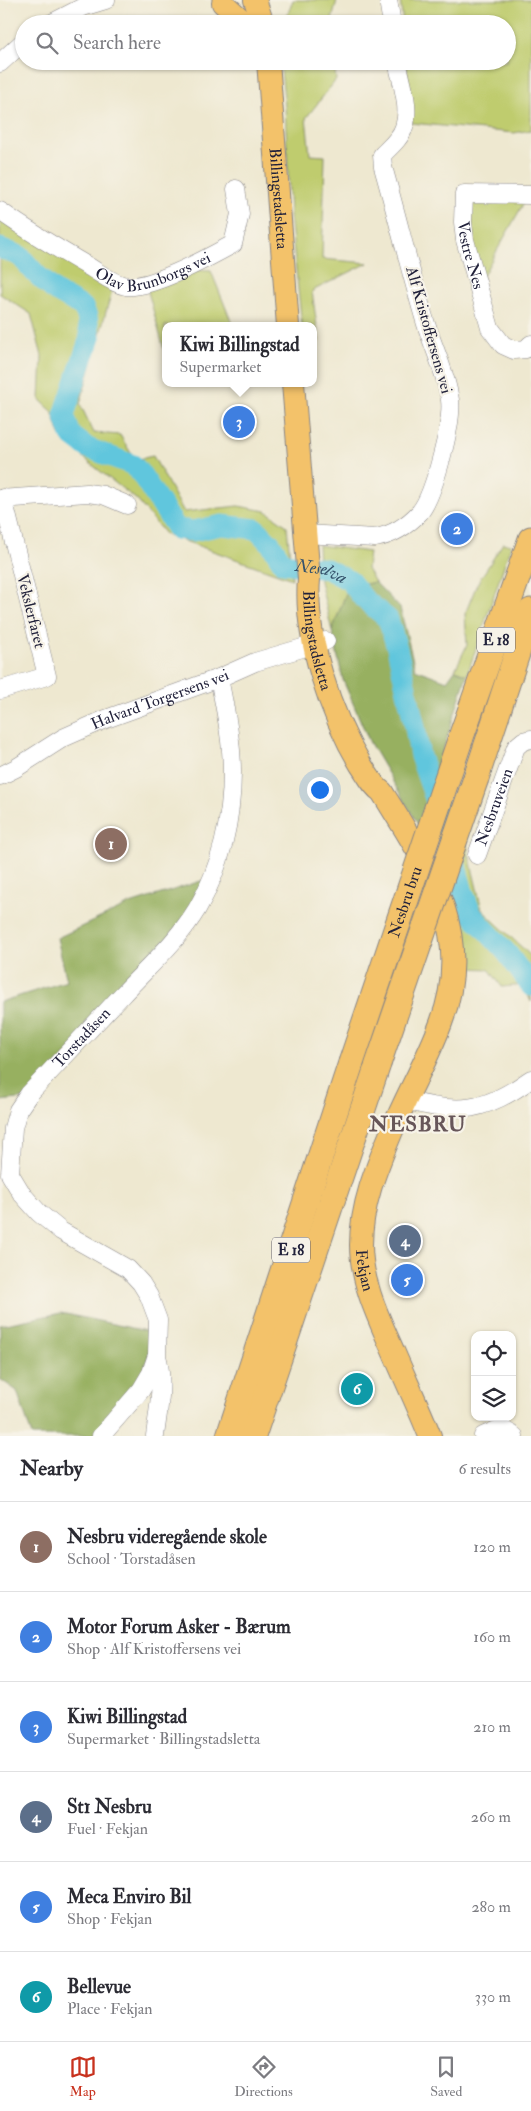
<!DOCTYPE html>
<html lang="en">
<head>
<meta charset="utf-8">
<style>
	body { margin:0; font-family:"IM FELL Double Pica",serif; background:#f2f2f3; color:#2b2b33 }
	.controls { position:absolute; right:15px; bottom:15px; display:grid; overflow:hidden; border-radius:10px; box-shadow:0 1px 4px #0004 }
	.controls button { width:45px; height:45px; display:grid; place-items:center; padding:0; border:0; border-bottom:1px solid #e1e1e2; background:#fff; color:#2b2b33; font:25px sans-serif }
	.you { position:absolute; left:319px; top:789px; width:18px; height:18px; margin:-12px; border:4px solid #fff; border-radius:50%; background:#1a73e8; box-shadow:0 0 0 8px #1a73e833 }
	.badge { display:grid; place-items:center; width:32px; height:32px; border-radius:50%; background:#c8321e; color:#fff; font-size:16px; font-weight:700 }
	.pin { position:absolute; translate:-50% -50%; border:2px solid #fff; box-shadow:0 1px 5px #0006 }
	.popup { position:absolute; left:162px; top:322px; width:155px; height:65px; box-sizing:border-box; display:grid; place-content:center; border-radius:10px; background:#fff; filter:drop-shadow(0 1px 4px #0005); font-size:16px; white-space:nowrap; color:#7c7c81 }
	.popup b { font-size:19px; color:#2b2b33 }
	.popup::after { content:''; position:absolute; left:50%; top:100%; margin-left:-10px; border:10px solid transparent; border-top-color:#fff }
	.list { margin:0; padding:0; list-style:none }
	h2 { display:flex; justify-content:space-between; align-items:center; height:65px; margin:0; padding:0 20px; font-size:21px }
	h2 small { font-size:16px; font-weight:400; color:#7c7c81 }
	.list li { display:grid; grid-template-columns:32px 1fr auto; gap:15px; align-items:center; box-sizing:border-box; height:90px; padding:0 20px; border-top:1px solid #e1e1e2 }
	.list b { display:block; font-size:19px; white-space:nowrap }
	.list p { margin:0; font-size:16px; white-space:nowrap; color:#7c7c81 }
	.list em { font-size:16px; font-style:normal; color:#7c7c81 }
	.icon { flex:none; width:28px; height:28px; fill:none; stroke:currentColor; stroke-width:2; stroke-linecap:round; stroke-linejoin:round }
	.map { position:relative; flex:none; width:531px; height:1436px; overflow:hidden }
	.search { position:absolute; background:#fff; box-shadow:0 1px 4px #0004; left:15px; right:15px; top:15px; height:55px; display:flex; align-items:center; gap:12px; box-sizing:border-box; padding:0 18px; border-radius:28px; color:#7c7c81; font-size:19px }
	.sheet { height:605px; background:#fff }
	nav { display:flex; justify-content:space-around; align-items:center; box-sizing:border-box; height:70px; border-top:1px solid #e1e1e2; background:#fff; font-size:14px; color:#7c7c81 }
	nav a { display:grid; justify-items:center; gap:2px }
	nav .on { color:#c8321e }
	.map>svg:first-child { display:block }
	.green { fill:#bfcc6e; stroke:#707754 }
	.forest { fill:#97b061; stroke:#5c694e }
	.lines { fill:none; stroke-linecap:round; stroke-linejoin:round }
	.river { stroke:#60c6dd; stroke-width:21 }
	.minor-casing { stroke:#888586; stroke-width:19 }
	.major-casing { stroke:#888586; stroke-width:24 }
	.highway-casing { stroke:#888586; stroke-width:27 }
	.minor { stroke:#fff; stroke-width:18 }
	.major { stroke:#f3c26a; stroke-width:22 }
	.highway { stroke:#f3c26a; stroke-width:25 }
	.highway-bridge-casing { stroke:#888586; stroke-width:27; stroke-linecap:butt }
	.highway-bridge { stroke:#f3c26a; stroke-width:25 }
	.labels { text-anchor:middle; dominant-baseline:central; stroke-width:4.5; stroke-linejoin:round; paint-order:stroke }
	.shield { fill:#f7f3e8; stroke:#62616f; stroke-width:1 }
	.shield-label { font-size:15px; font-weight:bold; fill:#22223b }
	.street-label { font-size:16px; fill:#22223b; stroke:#f7f3e8 }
	.water-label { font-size:18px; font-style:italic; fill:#35536c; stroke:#f7f3e8 }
	.district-label { font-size:21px; font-weight:bold; letter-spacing:1px; fill:#675659; stroke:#f7f3e8 }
</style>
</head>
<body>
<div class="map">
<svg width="531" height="1436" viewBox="0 0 531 1436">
	<rect width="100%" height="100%" fill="#f7f3e8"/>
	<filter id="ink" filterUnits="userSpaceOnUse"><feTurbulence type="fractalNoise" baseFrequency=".02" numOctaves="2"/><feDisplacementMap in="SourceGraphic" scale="10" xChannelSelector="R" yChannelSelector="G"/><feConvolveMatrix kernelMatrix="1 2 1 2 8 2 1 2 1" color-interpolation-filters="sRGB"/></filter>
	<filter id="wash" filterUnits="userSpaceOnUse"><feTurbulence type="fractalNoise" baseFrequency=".0096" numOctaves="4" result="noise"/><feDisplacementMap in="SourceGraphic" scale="20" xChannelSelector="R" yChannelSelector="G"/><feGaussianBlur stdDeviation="1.12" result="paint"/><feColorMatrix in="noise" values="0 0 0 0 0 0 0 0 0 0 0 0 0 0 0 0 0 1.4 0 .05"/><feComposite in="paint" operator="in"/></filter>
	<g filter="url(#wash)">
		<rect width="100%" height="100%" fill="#eee8d0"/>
		<g class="green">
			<path d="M293,0H337L331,24H284Z"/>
			<path d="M400,0H531V130L514,133L412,123L406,61H507V24H403Z"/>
			<path d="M280,61H334L336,80L306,118L310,155L325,156L322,259L368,263L312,291L319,341L313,340V326H302L290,215L285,107Z"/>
			<path d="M526,199L481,279L468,230L472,200Z"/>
			<path d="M0,206L113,287L80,404L94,433L120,435L135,460L153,456L184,512L238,506L266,511L287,526L292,579L165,534L137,500L91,464L60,435L52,411L40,400L42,356L31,314L0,294Z"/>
			<path d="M193,270L211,271L233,326H165V353L147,288Z"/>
			<path d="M503,543L511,545L467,675L455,670L467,645L465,614L477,584Z"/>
			<path d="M318,545L369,552L367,569L375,582L348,588L332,631L320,581Z"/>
			<path d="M466,842L482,910L531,956V1002L524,985L502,987L489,969L465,968L461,921L450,892Z"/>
		</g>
		<g class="forest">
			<path d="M375,582L400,608L415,669L447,681L455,670L467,675L419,826L370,743L343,680L332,631L348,588Z"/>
			<path d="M201,881H210L160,950L28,1098L0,1101V1002L67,981L57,938L130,904Z"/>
			<path d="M61,1313L146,1331L151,1346L139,1387L92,1436H32L17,1391L0,1379V1325Z"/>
		</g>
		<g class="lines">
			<path class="river" id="s1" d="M0,248L20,256L36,274L55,291L83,307L87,316L90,337L64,415L71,435L88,448L133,465L141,474L177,529L193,531L222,525L256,529L270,543L283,563L327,569L350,581L364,599L388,619L397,648L415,727L420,756L445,826L463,892L472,915L507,953L531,986"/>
		</g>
	</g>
	<g filter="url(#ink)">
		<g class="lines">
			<g class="minor-casing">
				<g id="minor">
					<path d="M388,0L392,24"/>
					<path d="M50,24L83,7L106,0"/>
					<path d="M0,63L24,41"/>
					<path id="s2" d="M531,195L464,194L463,222L465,240L490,328L503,345L514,350L526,349L531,344"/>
					<path id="s3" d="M0,211C29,232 60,250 91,268C101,274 114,284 126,286C152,289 209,257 233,244L240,214L236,189"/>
					<path d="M0,499L87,493L103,495L127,505"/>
					<path d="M305,534L375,538C393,535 408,525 420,512C434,495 453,422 450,400C446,373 434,349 426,324C410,272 398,219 383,167L382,155C390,147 401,138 404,127C411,108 401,81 397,61"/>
					<path d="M0,690L47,676L3,498"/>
					<path id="s4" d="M0,776L16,768L63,738L106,719L219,678L255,662L326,641"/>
					<path id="s5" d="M477,855L516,747L523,741L531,739"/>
					<path d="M405,1100C459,1115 485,1112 531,1079"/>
					<path id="s6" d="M101,1436L141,1390L151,1373L157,1355L158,1320L149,1296L141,1283L128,1269L61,1231L39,1213L22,1194L10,1174L13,1128L18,1110L29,1094C60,1061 91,1028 122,995C148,967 177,942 197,909C221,868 232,819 232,772C232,740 225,709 219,678"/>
					<path d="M155,1436C158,1411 164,1384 158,1360"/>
					<path d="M483,1436L501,1428L514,1436"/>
				</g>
			</g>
			<g class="major-casing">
				<g id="major">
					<path d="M255,0L263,24"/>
					<path d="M223,3L246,24"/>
					<path id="s7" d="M268,61L288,326"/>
					<path id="s8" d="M293,383L309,579C304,638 331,715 361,765C368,775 372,785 382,792C428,867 475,932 441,1023C427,1061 406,1096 391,1133C376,1169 361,1205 361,1245C361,1283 379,1319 394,1353C406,1381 419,1408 430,1436"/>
				</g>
			</g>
			<g class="highway-casing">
				<g id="highway">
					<path d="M460,740L531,539"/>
					<path d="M476,778L531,611"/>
					<path d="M229,1436L351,1063"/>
					<path d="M253,1436L378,1064"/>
				</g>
			</g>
			<use href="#minor" class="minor"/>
			<use href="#major" class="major"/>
			<use href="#highway" class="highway"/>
			<g class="highway-bridge-casing">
				<g id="highway-bridge">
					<path id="s9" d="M351,1063L460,740"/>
					<path d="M378,1064L476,778"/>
				</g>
			</g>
			<use href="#highway-bridge" class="highway-bridge"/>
		</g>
	</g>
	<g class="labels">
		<g class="shield">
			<rect x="477" y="627.5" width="38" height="25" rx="4"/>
			<rect x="272" y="1237.5" width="38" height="25" rx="4"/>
		</g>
		<g class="shield-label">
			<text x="496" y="640">E 18</text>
			<text x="291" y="1250">E 18</text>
		</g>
		<g class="street-label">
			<text stroke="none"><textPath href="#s7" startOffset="138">Billingstadsletta</textPath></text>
			<text stroke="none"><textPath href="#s2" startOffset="129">Vestre Nes</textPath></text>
			<text stroke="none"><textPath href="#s3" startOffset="175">Olav Brunborgs vei</textPath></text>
			<text transform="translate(429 330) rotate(74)">Alf Kristoffersens vei</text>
			<text transform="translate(31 611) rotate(76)">Vekslerfaret</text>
			<text stroke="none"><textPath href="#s8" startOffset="259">Billingstadsletta</textPath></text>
			<text stroke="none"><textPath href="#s4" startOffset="178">Halvard Torgersens vei</textPath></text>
			<text stroke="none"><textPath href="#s5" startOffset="51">Nesbruveien</textPath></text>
			<text stroke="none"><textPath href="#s9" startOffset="170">Nesbru bru</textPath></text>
			<text stroke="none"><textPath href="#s6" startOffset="510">Torstadåsen</textPath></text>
			<text stroke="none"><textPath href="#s8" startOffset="939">Fekjan</textPath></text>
		</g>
		<g class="water-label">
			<text stroke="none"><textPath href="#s1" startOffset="548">Neselva</textPath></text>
		</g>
		<g class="district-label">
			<text x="418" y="1124">NESBRU</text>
		</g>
	</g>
</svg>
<div class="controls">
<button><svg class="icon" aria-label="locate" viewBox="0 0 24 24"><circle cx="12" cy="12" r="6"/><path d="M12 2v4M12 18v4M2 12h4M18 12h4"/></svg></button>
<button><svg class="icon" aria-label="layers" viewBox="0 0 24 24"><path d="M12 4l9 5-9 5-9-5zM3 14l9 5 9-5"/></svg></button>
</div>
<div class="you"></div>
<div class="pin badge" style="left:111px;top:844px;background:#8d6e63">1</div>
<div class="pin badge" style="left:457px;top:529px;background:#3f7fe0">2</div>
<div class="pin badge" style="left:239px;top:422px;background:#3f7fe0">3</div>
<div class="popup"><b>Kiwi Billingstad</b>Supermarket</div>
<div class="pin badge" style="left:405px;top:1241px;background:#5c6f8a">4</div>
<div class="pin badge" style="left:407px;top:1280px;background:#3f7fe0">5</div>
<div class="pin badge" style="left:357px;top:1389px;background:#0f9aa8">6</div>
<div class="search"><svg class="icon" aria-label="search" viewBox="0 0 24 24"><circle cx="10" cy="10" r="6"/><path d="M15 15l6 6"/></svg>Search here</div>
</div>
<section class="sheet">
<h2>Nearby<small>6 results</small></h2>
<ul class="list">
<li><span class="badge" style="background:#8d6e63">1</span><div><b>Nesbru videregående skole</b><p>School · Torstadåsen</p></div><em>120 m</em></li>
<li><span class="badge" style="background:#3f7fe0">2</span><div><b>Motor Forum Asker - Bærum</b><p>Shop · Alf Kristoffersens vei</p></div><em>160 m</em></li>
<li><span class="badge" style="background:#3f7fe0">3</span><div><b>Kiwi Billingstad</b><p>Supermarket · Billingstadsletta</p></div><em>210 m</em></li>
<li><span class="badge" style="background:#5c6f8a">4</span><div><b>St1 Nesbru</b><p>Fuel · Fekjan</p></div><em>260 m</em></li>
<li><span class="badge" style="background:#3f7fe0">5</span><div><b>Meca Enviro Bil</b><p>Shop · Fekjan</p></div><em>280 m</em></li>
<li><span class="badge" style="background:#0f9aa8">6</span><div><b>Bellevue</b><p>Place · Fekjan</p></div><em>330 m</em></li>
</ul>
</section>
<nav>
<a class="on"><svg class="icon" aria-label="map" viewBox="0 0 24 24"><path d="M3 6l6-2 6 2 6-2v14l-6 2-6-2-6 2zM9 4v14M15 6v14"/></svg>Map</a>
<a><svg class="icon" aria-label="directions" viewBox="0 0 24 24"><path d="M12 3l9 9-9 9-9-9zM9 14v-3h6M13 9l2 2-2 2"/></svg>Directions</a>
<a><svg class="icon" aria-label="saved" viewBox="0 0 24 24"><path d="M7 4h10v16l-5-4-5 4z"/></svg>Saved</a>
</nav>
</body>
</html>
